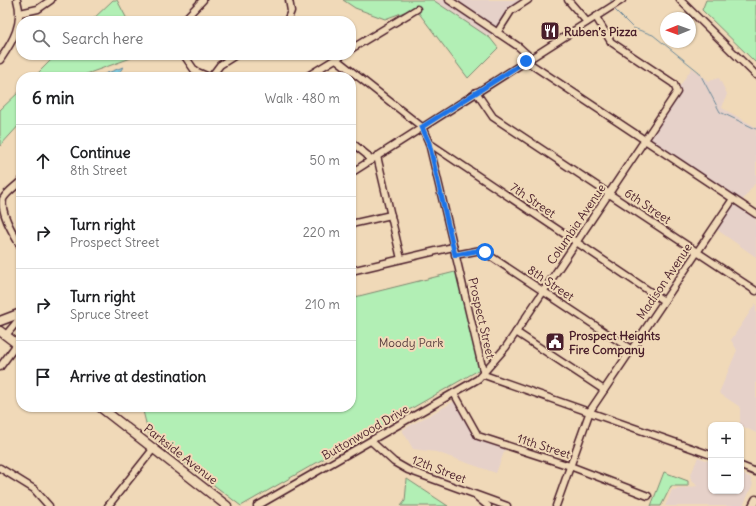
<!DOCTYPE html>
<html lang="en">
<head>
<meta charset="utf-8">
<style>
	body { margin:0; font-family:Delius,sans-serif; background:#f6f6f6; color:#202124 }
	.controls { position:absolute; right:12px; bottom:12px; display:grid; overflow:hidden; border-radius:8px; box-shadow:0 1px 3px #0004 }
	.controls button { width:36px; height:36px; display:grid; place-items:center; padding:0; border:0; border-bottom:1px solid #e0e0e0; background:#fff; color:#202124; font:20px sans-serif }
	.compass { position:absolute; left:660px; top:12px; width:36px; height:36px; border-radius:50%; background:#fff; box-shadow:0 1px 3px #0004; rotate:269deg }
	.stop { position:absolute; width:12px; height:12px; margin:-9px; border:3px solid #1a73e8; border-radius:50%; background:#fff }
	.stop.end { background:#1a73e8; border-color:#fff; box-shadow:0 1px 4px #0008 }
	.list { margin:0; padding:0; list-style:none }
	h2 { display:flex; justify-content:space-between; align-items:center; height:52px; margin:0; padding:0 16px; font-size:17px }
	h2 small { font-size:13px; font-weight:400; color:#757577 }
	.list li { display:grid; grid-template-columns:26px 1fr auto; gap:12px; align-items:center; box-sizing:border-box; height:72px; padding:0 16px; border-top:1px solid #e0e0e0 }
	.list b { display:block; font-size:15px; white-space:nowrap }
	.list p { margin:0; font-size:13px; white-space:nowrap; color:#757577 }
	.list em { font-size:13px; font-style:normal; color:#757577 }
	.icon { flex:none; width:22px; height:22px; fill:none; stroke:currentColor; stroke-width:2; stroke-linecap:round; stroke-linejoin:round }
	.map { position:relative; flex:none; width:756px; height:506px; overflow:hidden }
	.search { position:absolute; background:#fff; box-shadow:0 1px 3px #0004; left:16px; top:16px; width:340px; height:44px; display:flex; align-items:center; gap:10px; box-sizing:border-box; padding:0 14px; border-radius:16px; color:#757577; font-size:15px }
	.panel { position:absolute; background:#fff; box-shadow:0 1px 3px #0004; left:16px; top:72px; width:340px; height:340px; border-radius:16px }
	.map>svg:first-child { display:block }
	.built { fill:#e6d1c9 }
	.green { fill:#b2efb5; stroke:#7e8770 }
	.water { fill:#83cfe3; stroke:#6c8999 }
	.lines { fill:none; stroke-linecap:round; stroke-linejoin:round }
	.stream { stroke:#6c8999; stroke-width:1 }
	.minor-casing { stroke:#4a1f2b; stroke-width:9 }
	.major-casing { stroke:#4a1f2b; stroke-width:11 }
	.minor { stroke:#f0d9b8; stroke-width:6 }
	.major { stroke:#f0d9b8; stroke-width:8 }
	.route { stroke:#1a73e8; stroke-width:5 }
	.labels { text-anchor:middle; dominant-baseline:central; stroke-width:4; stroke-linejoin:round; paint-order:stroke }
	.poi-label { font-size:12px; font-weight:bold; fill:#4a1f2b; stroke:#f0d9b8; text-anchor:start }
	.street-label { font-size:12px; fill:#4a1f2b; stroke:#f0d9b8 }
	.park-label { font-size:12px; fill:#5a3e40; stroke:#f0d9b8 }
</style>
</head>
<body>
<div class="map">
<svg width="756" height="506" viewBox="0 0 756 506">
	<rect width="100%" height="100%" fill="#f0d9b8"/>
	<filter id="ink" filterUnits="userSpaceOnUse"><feTurbulence type="fractalNoise" baseFrequency=".025" numOctaves="2"/><feDisplacementMap in="SourceGraphic" scale="8" xChannelSelector="R" yChannelSelector="G"/><feConvolveMatrix kernelMatrix="1 2 1 2 8 2 1 2 1" color-interpolation-filters="sRGB"/></filter>
	<g filter="url(#ink)">
		<g class="built">
			<path d="M433,0H526L509,12L490,38Z"/>
			<path d="M692,68L709,81L719,78L727,94L722,108L756,127V182L740,204L756,215V257L713,227L730,199L643,140Z"/>
			<path d="M756,303V433L740,425V407L719,393L737,350L731,340Z"/>
			<path d="M455,401L477,439L506,447L496,473L436,452L413,449L402,430Z"/>
			<path d="M698,457L711,462V491H741V474L750,477L753,484L743,506H665L672,490L697,486L690,477Z"/>
		</g>
		<g class="green">
			<path d="M113,0H117L128,21H91Z"/>
			<path d="M343,0H433L490,38L498,48L468,78L415,8L385,19L355,8Z"/>
			<path d="M706,0H756V63L702,10Z"/>
			<path d="M56,55H133L131,58L78,77H34Z"/>
			<path d="M21,90V123L0,146V110Z"/>
			<path d="M459,271L484,367L241,506L149,435L142,407H351V298Z"/>
			<path d="M664,472L688,481V486H671L661,506H651Z"/>
			<path d="M407,479L448,506H401L405,501Z"/>
		</g>
		<path class="water" d="M123,67C117,78 109,77 97,77Z"/>
		<g class="lines">
			<g class="stream">
				<path d="M611,0V1"/>
				<path d="M615,10L633,28L653,35L699,72L720,112L756,129"/>
			</g>
			<g class="minor-casing">
				<g id="minor">
					<path d="M449,0L519,47L531,58"/>
					<path d="M568,0L587,22"/>
					<path d="M680,0L756,75"/>
					<path d="M20,13L38,9L51,0"/>
					<path d="M183,21L203,0"/>
					<path d="M287,21L291,11L289,0"/>
					<path d="M497,33L511,11L528,0"/>
					<path d="M351,49L417,9"/>
					<path d="M184,55L195,71L209,77"/>
					<path d="M336,59L422,127L429,143L484,375"/>
					<path d="M0,60C13,41 24,23 17,0"/>
					<path d="M526,61L756,214"/>
					<path d="M211,77L220,65L236,55"/>
					<path d="M306,77L342,55"/>
					<path d="M476,92L493,117L756,291"/>
					<path d="M351,142L367,155L370,161"/>
					<path d="M429,143L664,301"/>
					<path d="M377,156L401,259"/>
					<path d="M351,173L622,0"/>
					<path d="M21,181C15,187 7,192 3,199C0,213 14,235 21,247"/>
					<path d="M351,224L391,215"/>
					<path d="M455,255L481,250L632,350"/>
					<path d="M351,271L453,247"/>
					<path d="M516,332L604,390"/>
					<path d="M6,335L21,317"/>
					<path d="M0,367L17,344"/>
					<path d="M484,375L711,455"/>
					<path d="M454,393L478,436L570,466L648,496"/>
					<path d="M371,441L394,462L408,470L507,506"/>
					<path d="M741,466L756,472"/>
					<path d="M0,468L34,489L49,506"/>
					<path d="M477,497L488,506"/>
					<path d="M108,506L154,448"/>
					<path d="M257,506L478,379L506,347L677,92L674,84L611,42L596,17"/>
					<path d="M556,506L590,411L733,199"/>
				</g>
			</g>
			<g class="major-casing">
				<g id="major">
					<path d="M0,321L21,313"/>
					<path d="M0,331L21,347"/>
					<path d="M100,407L227,506"/>
					<path d="M753,506L756,500"/>
				</g>
			</g>
			<use href="#minor" class="minor"/>
			<use href="#major" class="major"/>
		</g>
	</g>
	<g class="lines" filter="url(#ink)">
		<path class="route" d="M485,252L481,250L455,255L429,143L422,127L526,61"/>
	</g>
	<defs>
		<g id="restaurant-square" transform="scale(1)"><rect x="-9" y="-9" width="18" height="18" rx="4" fill="#4a1f2b" stroke="#f0d9b8"/><path d="M-5-6h1v4h1v-4h1v4h1v-4h1v5L-1.5 .5V6h-2V.5L-5-1ZM5-6V6H3V1.5H1.5Q1.5-4 5-6Z" fill="#fff"/></g>
		<g id="civic-square" transform="scale(1)"><rect x="-9" y="-9" width="18" height="18" rx="4" fill="#4a1f2b" stroke="#f0d9b8"/><path d="M-.6-6.5H3V-4.5H.6V-3L4-1V1h2V6H-6V1h2V-1L-.6-3ZM-1.2 2.5V6h2.4V2.5Z" fill="#fff"/></g>
	</defs>
	<g fill-rule="evenodd">
		<use href="#restaurant-square" x="550" y="31"/>
		<use href="#civic-square" x="555" y="342"/>
	</g>
	<g class="labels">
		<g class="poi-label">
			<text x="564" y="31">Ruben's Pizza</text>
			<text x="569" y="335">Prospect Heights<tspan x="569" dy="14">Fire Company</tspan></text>
		</g>
		<g class="street-label">
			<text transform="translate(533 200) rotate(34)">7th Street</text>
			<text transform="translate(648 206) rotate(34)">6th Street</text>
			<text transform="translate(576 224) rotate(-56)">Columbia Avenue</text>
			<text transform="translate(664 281) rotate(-56)">Madison Avenue</text>
			<text transform="translate(551 283) rotate(34)">8th Street</text>
			<text transform="translate(482 318) rotate(77)">Prospect Street</text>
			<text transform="translate(365 432) rotate(-30)">Buttonwood Drive</text>
			<text transform="translate(544 446) rotate(18)">11th Street</text>
			<text transform="translate(181 454) rotate(38)">Parkside Avenue</text>
			<text transform="translate(439 469) rotate(21)">12th Street</text>
		</g>
		<g class="park-label">
			<text x="411" y="342">Moody Park</text>
		</g>
	</g>
</svg>
<div class="controls">
<button>+</button>
<button>−</button>
</div>
<svg class="compass" viewBox="-18 -18 36 36"><path d="M0-13l5 13h-10z" fill="#e53935"/><path d="M0 13l5-13h-10z" fill="#757577"/></svg>
<div class="stop" style="left:485px;top:252px"></div>
<div class="stop end" style="left:526px;top:61px"></div>
<div class="search"><svg class="icon" aria-label="search" viewBox="0 0 24 24"><circle cx="10" cy="10" r="6"/><path d="M15 15l6 6"/></svg>Search here</div>
<section class="panel">
<h2>6 min<small>Walk · 480 m</small></h2>
<ul class="list">
<li><svg class="icon" aria-label="ahead" viewBox="0 0 24 24"><path d="M12 20V5M6 11l6-6 6 6"/></svg><div><b>Continue</b><p>8th Street</p></div><em>50 m</em></li>
<li><svg class="icon" aria-label="right" viewBox="0 0 24 24"><path d="M7 20v-9h11M14 6l5 5-5 5"/></svg><div><b>Turn right</b><p>Prospect Street</p></div><em>220 m</em></li>
<li><svg class="icon" aria-label="right" viewBox="0 0 24 24"><path d="M7 20v-9h11M14 6l5 5-5 5"/></svg><div><b>Turn right</b><p>Spruce Street</p></div><em>210 m</em></li>
<li><svg class="icon" aria-label="arrive" viewBox="0 0 24 24"><path d="M6 21V4h12l-3 4 3 4H6"/></svg><div><b>Arrive at destination</b></div></li>
</ul>
</section>
</div>
</body>
</html>
